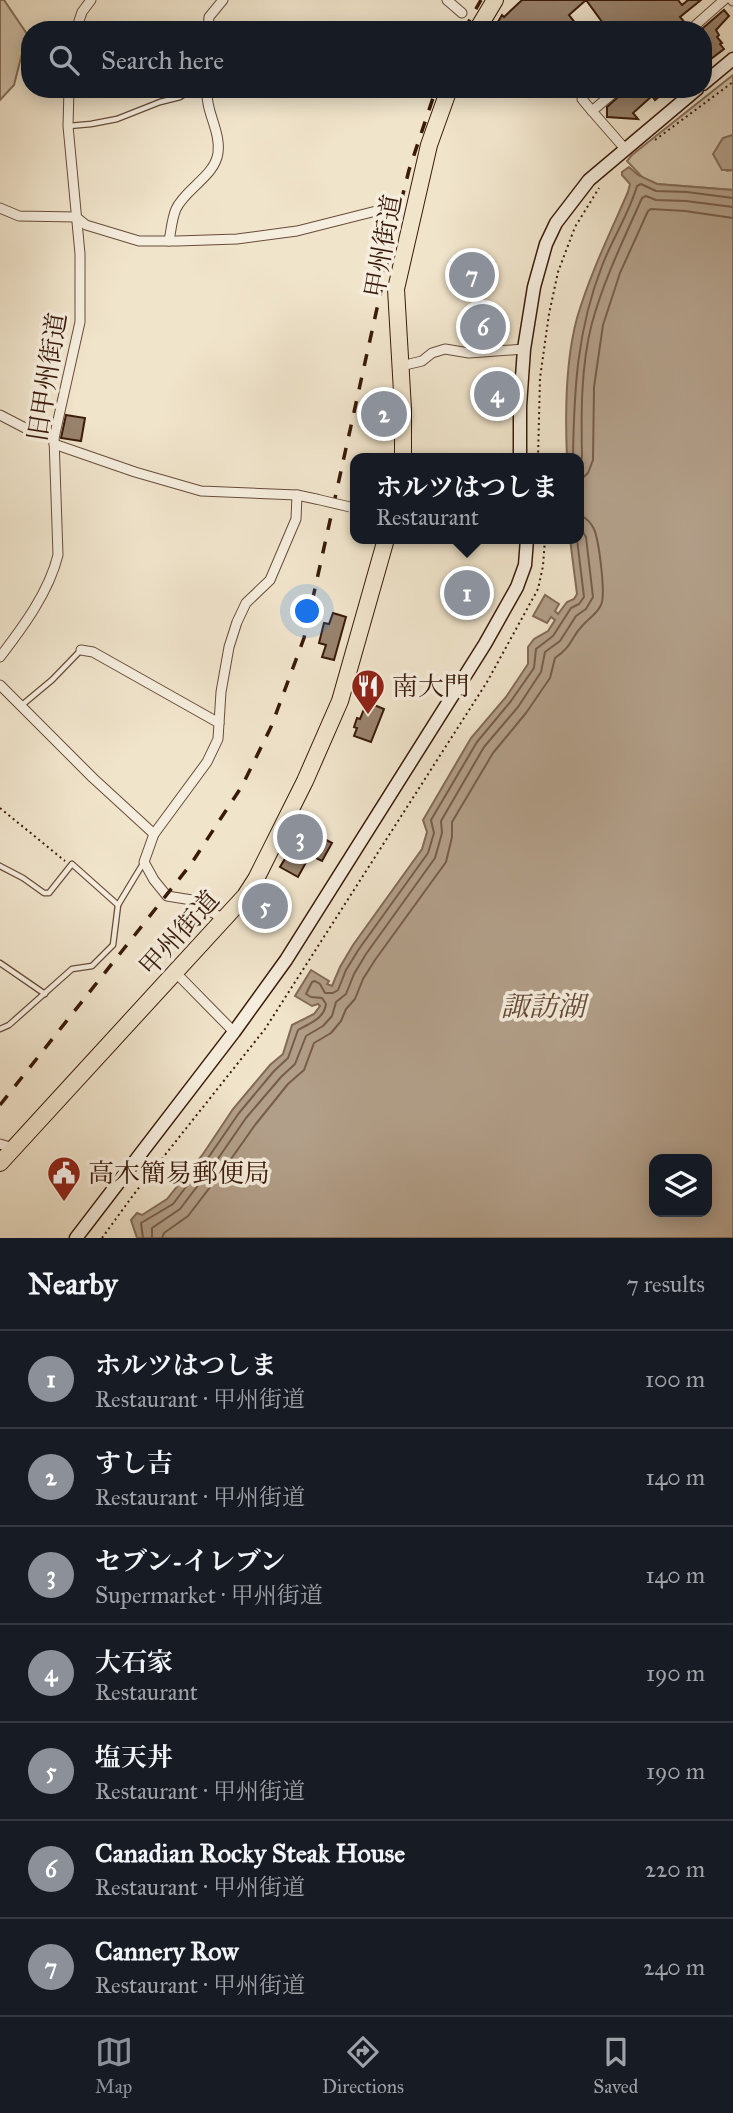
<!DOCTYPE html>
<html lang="en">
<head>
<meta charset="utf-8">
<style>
	body { margin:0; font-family:"IM FELL Great Primer","Noto Serif JP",serif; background:#20242c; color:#f1f3f6 }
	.controls { position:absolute; right:21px; bottom:21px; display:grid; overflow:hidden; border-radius:14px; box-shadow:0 4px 18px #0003 }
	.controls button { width:63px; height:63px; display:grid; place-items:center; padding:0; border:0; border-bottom:2px solid #363941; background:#171b24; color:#f1f3f6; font:35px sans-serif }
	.you { position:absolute; left:308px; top:612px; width:24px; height:24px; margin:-18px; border:5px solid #fff; border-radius:50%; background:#1a73e8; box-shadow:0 0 0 10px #1a73e833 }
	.badge { display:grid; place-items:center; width:46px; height:46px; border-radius:50%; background:#8c9099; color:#fff; font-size:23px; font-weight:700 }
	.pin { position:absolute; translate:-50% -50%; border:4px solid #fff; box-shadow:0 2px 7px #0006 }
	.popup { position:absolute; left:350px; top:453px; width:234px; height:91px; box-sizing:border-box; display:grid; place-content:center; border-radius:14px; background:#171b24; filter:drop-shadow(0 2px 5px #0005); font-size:23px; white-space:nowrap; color:#9ea1a6 }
	.popup b { font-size:26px; color:#f1f3f6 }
	.popup::after { content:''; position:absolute; left:50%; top:100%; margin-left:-14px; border:14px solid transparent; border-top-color:#171b24 }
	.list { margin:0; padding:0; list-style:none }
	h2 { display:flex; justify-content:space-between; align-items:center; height:91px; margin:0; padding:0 28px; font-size:30px }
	h2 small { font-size:23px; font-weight:400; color:#9ea1a6 }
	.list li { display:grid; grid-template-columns:46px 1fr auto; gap:21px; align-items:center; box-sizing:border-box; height:98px; padding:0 28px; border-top:2px solid #363941 }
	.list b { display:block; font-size:26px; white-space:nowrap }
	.list p { margin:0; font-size:23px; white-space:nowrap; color:#9ea1a6 }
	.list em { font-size:23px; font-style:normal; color:#9ea1a6 }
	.icon { flex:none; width:38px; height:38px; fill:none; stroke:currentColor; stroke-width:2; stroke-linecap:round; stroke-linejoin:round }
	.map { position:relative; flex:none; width:733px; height:1238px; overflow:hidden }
	.search { position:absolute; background:#171b24; box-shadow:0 4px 18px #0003; left:21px; right:21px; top:21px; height:77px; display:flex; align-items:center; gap:18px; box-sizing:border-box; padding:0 24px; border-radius:28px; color:#9ea1a6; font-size:26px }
	.sheet { height:777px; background:#171b24 }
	nav { display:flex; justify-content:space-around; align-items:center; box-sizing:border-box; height:98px; border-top:2px solid #363941; background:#171b24; font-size:19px; color:#9ea1a6 }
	nav a { display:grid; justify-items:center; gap:4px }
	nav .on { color:#8c9099 }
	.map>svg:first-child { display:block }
	.green { fill:#d1c2aa; stroke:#866e5a; stroke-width:2 }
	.water { fill:#b29f89; stroke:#826a56; stroke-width:2; fill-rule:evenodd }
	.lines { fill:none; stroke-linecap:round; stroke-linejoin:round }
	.shore { stroke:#765c4a; stroke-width:2 }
	.building { fill:#99836e; stroke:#3a1a0a; stroke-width:2 }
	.lane-casing { stroke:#684c3a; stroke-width:7 }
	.street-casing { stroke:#684c3a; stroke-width:11 }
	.secondary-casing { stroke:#3a1a0a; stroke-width:15 }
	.highway-casing { stroke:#3a1a0a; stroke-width:18 }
	.path { stroke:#3a1a0a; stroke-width:2; stroke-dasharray:2 3.5; stroke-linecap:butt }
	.lane { stroke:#f5eddd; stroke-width:4.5 }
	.street { stroke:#f5eddd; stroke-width:9 }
	.secondary { stroke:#f5eddd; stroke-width:12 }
	.highway { stroke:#f0e4cb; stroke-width:16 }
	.rail { stroke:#3a1a0a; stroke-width:3.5; stroke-dasharray:12 12; stroke-linecap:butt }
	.street-bridge-casing { stroke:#684c3a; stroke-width:11; stroke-linecap:butt }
	.street-bridge { stroke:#f5eddd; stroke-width:9 }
	.labels { text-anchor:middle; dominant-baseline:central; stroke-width:7; stroke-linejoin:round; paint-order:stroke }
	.street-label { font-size:26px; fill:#3a1a0a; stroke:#f5eddd }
	.poi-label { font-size:26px; fill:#3a1a0a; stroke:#f5eddd; text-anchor:start }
	.water-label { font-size:28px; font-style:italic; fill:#644936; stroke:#f5eddd }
</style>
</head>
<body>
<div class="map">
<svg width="733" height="1238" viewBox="0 0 733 1238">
	<rect width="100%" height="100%" fill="#f0e4cb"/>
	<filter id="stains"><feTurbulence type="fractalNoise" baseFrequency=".00286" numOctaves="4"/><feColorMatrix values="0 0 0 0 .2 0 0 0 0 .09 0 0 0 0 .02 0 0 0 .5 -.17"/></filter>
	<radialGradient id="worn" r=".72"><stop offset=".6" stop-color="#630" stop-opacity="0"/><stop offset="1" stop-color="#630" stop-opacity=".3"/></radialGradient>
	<g class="green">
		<path d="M0,0H4L27,34L14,85L0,100Z"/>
		<path d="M733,75V135L723,138L716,150L727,171L733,170V190L657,184L643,178L627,161L632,155Z"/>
	</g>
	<g class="water">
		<path d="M733,135V170H722L713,154L723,138Z"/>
		<path d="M629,167L638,175L657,184L733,190V1238H137L131,1220L137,1213L142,1215L167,1199L203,1154L233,1109L270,1065L283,1054L292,1025L314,1014L320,1006L318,1004L312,1006L295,996L311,970L329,981L327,984L332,986L340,967L353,945L422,849L427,832L423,820L471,738L506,697L528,664V647L534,639L548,631L555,620L551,617L547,623L533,616L545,595L559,604L555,611L558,614L567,602L574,599L577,594L570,539H579V458H567C565,413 565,362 577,318C590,274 610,233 628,192L630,184L622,175V172ZM654,1159H707V1212H654Z"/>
	</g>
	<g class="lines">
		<g class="shore">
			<path d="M573,458C574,390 577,330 602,266C612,239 629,214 637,186L641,184L656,191L687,192L733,198"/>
			<path d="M579,467L582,457C581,413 581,365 592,323C604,279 624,239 642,198L646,196L656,200L686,201L733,207"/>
			<path d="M579,481L588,473L593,460L594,387L603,325L620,273L648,211L651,209L685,211L733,218"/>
			<path d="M143,1238L141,1223L173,1204L208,1158L239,1113L274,1071L288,1058L298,1030C310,1023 324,1019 326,1004L322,998L311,997L306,994L312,982L315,981L320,984L325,993H333L338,990L346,970L359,949L428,853L434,833L431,820L477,742L511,701L534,668L536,649L553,636L571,608L579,604L584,597L577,539"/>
			<path d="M152,1238V1228L180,1209L215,1163L246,1118L281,1077L295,1064L306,1036L323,1026L332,1016L336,1002L346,994L354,974L366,954L435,858L442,833L441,821L484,747L518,707L541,672L545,652L560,641L576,616L586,609L593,597L586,537L579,526"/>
			<path d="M162,1238L164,1233L188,1216L224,1169L255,1125L288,1084L304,1070L314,1043L331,1033L341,1021L346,1009L355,999L363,979L375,960L446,862L452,837V822L493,753L526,713L550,678L555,658C573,646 570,638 583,625C589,618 596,615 601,605C606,595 599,541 594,529C591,522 586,518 579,514"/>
		</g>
	</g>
	<g class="building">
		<path d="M522,0H678L682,5L688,0H701L680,17L686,24L683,30H608L586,0L569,15L581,30H553L547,23L539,30H493L502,15L504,17Z"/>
		<path d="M724,10L729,16L716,30L719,35L717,37L722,43L720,44L724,49L703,65V28Z"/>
		<path d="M627,89H668L655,100L652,96L633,113L638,119L607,117V107Z"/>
		<path d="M472,253L481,284L470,287L467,278L461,280L456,263L461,261L459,257Z"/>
		<path d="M481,318L490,320L491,343H484L483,338L474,339L475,323H482Z"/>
		<rect x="373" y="406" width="16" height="17"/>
		<path d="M66,415L85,418L81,441L61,438Z"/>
		<path d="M333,613L346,617L334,660L322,657L326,645L319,643L324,623L329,624Z"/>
		<path d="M367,702L384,709L371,742L354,736L357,728L354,727L357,718L360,719Z"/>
		<path d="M295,824L332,843L322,861L310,855L298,877L280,867L291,849L285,845Z"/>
	</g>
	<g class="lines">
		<g class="lane-casing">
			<g id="lane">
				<path d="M69,126L91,124L117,119L160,102L180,97L192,89"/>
				<path d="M22,705L52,680L80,651"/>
				<path d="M0,866L23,878L44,893H49L72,864L118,905"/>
				<path d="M0,963L45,994"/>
				<path d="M0,1029L9,1025L72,969L92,966L113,945L118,905L144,862"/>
			</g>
		</g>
		<g class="street-casing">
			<g id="street">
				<path d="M447,0L462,13"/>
				<path d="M732,0L733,1"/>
				<path d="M76,30L82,12L91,0"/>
				<path d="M208,30L209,17L223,0"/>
				<path d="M690,30L724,0"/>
				<path d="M618,89L592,111L626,150"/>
				<path d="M582,99L592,111"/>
				<path d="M0,208L19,216L76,217L86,225L139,241H177L237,239L297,231L388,208"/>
				<path d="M169,241C171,231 172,218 176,209C185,189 215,176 218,153C221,131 205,111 207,89"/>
				<path d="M401,366L422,361L432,353L445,349L469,353L524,349"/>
				<path d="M0,415L27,429L54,438"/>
				<path d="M54,444L135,472L201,491L297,495L316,499"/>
				<path d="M81,650L93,652L219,723"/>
				<path d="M0,657C23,627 49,592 58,555L54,438L80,322V254L68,126L69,89"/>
				<path d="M0,685L93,778L154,834"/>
				<path d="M225,920L192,900L167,896L154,880L144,862L154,834L207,762L218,739L221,692L229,647L237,622L246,603L270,580L296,519L297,495"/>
				<path d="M176,973L234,1032"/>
				<path d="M0,1144L13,1148"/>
			</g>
		</g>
		<g class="secondary-casing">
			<g id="secondary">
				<path d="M703,84L733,59"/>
				<path d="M520,458V406L524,349L534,287L546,244L556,223L589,180L697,89"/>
				<path d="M76,1238L234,1032L286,960L485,644L517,587L525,565L527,539"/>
			</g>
		</g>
		<g class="highway-casing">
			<g id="highway">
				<path d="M477,30L495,0"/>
				<path d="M403,458V409L396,289L429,145L449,89"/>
				<path d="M0,1163L245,896L256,879L305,781L340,701L386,539"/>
			</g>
		</g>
		<g class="path">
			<path d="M655,140L733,82"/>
			<path d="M538,458L540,378L549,314L558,272L575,227L599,188"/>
			<path d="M0,808L65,861"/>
			<path d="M102,1238L134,1194L265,1029L487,682L538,589L543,566L545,539"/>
		</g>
		<use href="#lane" class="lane"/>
		<use href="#street" class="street"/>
		<use href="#secondary" class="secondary"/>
		<use href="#highway" class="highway"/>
		<g class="rail">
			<path d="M464,30L481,0"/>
			<path d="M0,1105L191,864L242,786L271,727L304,638L397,218L409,170L436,89"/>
		</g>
		<g class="street-bridge-casing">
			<path id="street-bridge" d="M316,499L350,507"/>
		</g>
		<use href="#street-bridge" class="street-bridge"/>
	</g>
	<defs>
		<g id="restaurant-pin" transform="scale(1.75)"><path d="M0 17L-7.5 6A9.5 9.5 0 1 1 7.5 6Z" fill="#8f2418" stroke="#f5eddd"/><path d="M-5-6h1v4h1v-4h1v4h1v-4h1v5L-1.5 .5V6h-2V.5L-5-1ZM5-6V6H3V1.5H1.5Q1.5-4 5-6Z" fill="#fff"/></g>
		<g id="civic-pin" transform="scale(1.75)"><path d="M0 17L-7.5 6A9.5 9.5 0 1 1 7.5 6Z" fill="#8f2418" stroke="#f5eddd"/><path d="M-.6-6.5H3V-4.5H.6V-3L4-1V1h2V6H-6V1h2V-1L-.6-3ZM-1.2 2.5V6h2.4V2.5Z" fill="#fff"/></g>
	</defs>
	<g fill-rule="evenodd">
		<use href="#restaurant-pin" x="368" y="686"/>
		<use href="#civic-pin" x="64" y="1173"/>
	</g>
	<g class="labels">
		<g class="street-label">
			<text transform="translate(383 246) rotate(-80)">甲州街道</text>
			<text transform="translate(47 377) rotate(-81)">旧甲州街道</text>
			<text transform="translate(179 933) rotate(-48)">甲州街道</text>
		</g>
		<g class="poi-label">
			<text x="392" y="686">南大門</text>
			<text x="88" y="1173">高木簡易郵便局</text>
		</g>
		<g class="water-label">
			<text x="543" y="1006">諏訪湖</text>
		</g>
	</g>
	<rect width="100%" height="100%" filter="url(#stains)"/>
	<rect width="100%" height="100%" fill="url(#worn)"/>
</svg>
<div class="controls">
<button><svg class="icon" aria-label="layers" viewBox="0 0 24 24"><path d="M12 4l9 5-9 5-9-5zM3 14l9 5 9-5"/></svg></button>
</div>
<div class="you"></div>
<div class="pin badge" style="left:467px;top:593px">1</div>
<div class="popup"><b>ホルツはつしま</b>Restaurant</div>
<div class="pin badge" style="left:384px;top:414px">2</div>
<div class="pin badge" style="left:300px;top:837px">3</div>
<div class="pin badge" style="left:497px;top:394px">4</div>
<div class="pin badge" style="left:265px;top:906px">5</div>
<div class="pin badge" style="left:483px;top:327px">6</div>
<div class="pin badge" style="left:472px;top:275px">7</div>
<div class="search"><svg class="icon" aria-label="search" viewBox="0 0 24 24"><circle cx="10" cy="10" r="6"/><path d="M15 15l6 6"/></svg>Search here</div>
</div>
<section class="sheet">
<h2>Nearby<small>7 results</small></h2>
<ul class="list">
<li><span class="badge">1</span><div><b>ホルツはつしま</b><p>Restaurant · 甲州街道</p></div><em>100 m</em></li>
<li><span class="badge">2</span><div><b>すし吉</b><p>Restaurant · 甲州街道</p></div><em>140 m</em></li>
<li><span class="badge">3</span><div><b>セブン-イレブン</b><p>Supermarket · 甲州街道</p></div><em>140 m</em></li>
<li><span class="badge">4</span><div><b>大石家</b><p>Restaurant</p></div><em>190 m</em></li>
<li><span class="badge">5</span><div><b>塩天丼</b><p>Restaurant · 甲州街道</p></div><em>190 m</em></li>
<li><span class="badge">6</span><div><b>Canadian Rocky Steak House</b><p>Restaurant · 甲州街道</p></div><em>220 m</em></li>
<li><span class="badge">7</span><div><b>Cannery Row</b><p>Restaurant · 甲州街道</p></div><em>240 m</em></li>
</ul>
</section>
<nav>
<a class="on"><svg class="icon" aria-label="map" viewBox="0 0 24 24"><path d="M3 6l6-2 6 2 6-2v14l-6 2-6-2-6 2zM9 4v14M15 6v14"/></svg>Map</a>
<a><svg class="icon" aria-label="directions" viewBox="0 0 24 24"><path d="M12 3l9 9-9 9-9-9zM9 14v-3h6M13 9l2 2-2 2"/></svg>Directions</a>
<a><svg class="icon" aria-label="saved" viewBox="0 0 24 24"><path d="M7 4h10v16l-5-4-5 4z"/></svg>Saved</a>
</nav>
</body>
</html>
